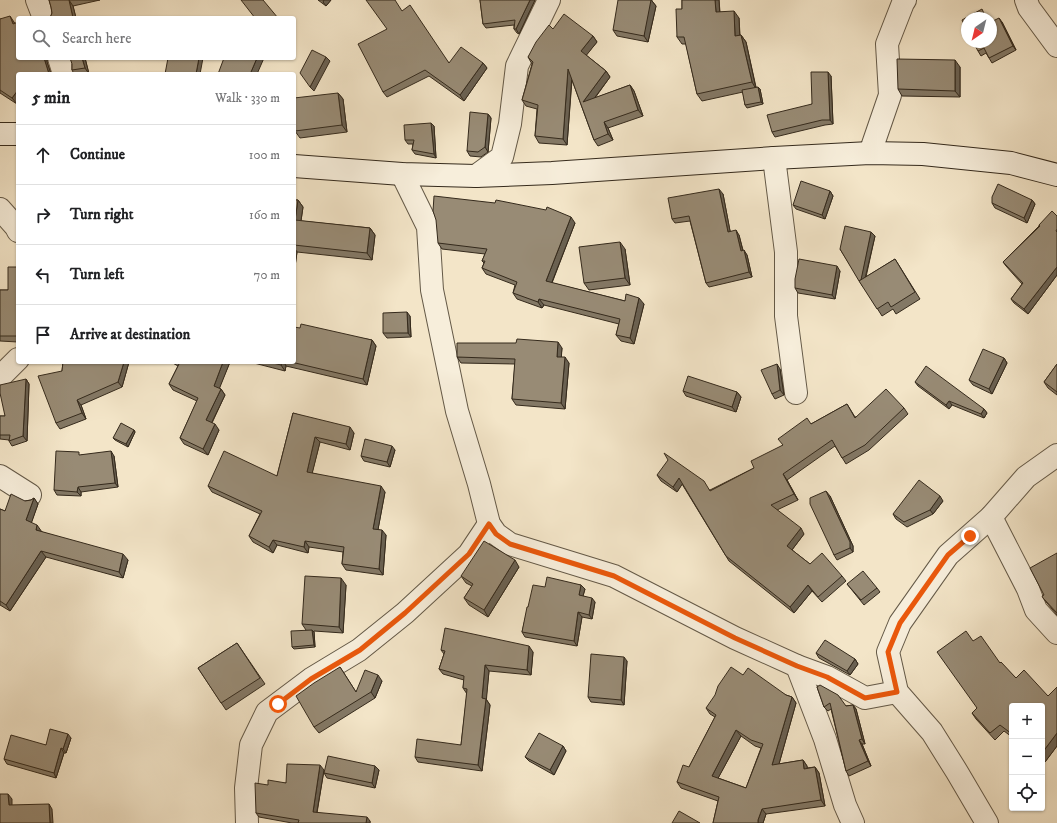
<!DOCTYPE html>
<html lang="en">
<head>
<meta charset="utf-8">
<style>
	body { margin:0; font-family:"IM FELL DW Pica",serif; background:#f2f2f2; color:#202124 }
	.controls { position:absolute; right:12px; bottom:12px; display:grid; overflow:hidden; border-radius:4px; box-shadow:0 1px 3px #0004 }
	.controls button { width:36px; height:36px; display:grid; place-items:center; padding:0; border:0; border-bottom:1px solid #e0e0e0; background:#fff; color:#202124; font:20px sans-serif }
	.compass { position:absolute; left:961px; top:12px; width:36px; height:36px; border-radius:50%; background:#fff; box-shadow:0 1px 3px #0004; rotate:215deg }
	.stop { position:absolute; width:12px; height:12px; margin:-9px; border:3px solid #ea580c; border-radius:50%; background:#fff }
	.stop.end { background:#ea580c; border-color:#fff; box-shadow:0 1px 4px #0008 }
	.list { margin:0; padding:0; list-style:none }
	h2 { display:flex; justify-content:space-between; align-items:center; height:52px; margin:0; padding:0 16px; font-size:17px }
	h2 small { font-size:13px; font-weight:400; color:#757577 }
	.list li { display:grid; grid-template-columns:26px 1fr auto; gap:12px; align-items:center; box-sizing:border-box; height:60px; padding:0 16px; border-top:1px solid #e0e0e0 }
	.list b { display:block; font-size:15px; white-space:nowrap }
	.list em { font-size:13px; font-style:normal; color:#757577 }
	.icon { flex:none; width:22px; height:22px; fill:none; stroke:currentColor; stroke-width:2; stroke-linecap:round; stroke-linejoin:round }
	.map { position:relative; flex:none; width:1057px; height:823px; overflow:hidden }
	.search { position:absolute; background:#fff; box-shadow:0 1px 3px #0004; left:16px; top:16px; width:280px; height:44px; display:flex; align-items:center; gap:10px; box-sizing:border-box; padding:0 14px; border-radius:4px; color:#757577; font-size:15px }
	.panel { position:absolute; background:#fff; box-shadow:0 1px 3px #0004; left:16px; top:72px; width:280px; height:292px; border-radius:4px }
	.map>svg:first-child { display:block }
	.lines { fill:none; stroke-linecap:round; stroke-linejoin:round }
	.minor-casing { stroke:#645947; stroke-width:24 }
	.secondary-casing { stroke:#352a1c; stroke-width:24 }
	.minor { stroke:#f7eedb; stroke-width:22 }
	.secondary { stroke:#f7eedb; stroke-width:22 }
	.wall { fill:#837865; stroke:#352a1c; fill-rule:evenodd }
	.shaded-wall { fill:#6a6152; stroke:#352a1c }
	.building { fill:#988b75; stroke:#352a1c; fill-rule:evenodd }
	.route { stroke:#ea580c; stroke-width:5 }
</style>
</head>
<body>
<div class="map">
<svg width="1057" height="823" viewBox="0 0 1057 823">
	<rect width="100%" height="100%" fill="#f3e5c8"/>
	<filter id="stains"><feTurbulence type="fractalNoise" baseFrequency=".005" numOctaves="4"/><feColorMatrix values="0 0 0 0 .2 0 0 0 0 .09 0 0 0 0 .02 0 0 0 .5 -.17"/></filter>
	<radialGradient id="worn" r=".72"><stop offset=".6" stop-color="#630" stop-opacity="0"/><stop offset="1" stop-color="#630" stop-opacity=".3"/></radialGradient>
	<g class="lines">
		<g class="minor-casing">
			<g id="minor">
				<path d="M37,0L44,18"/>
				<path d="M1026,0L1029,8L1057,46"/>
				<path d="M59,58L64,74"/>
				<path d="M870,153L890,95L887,44L903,3L905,0"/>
				<path d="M774,158L786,252V316L796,393"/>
				<path d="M402,174L428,227L432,290L457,411L479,484L489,524L496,534L510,544L614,576L735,638L797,666L827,677L865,698L897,692"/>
				<path d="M476,176L502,157L510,124L517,66L549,0"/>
				<path d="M0,209L16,227L18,231"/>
				<path d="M0,377L18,359"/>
				<path d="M0,476L30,495"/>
				<path d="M991,517L1028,589L1036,610L1057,633"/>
				<path d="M797,666L825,739L845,805L853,823"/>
				<path d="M247,823L246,788L251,745L267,712L311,679L359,650L405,613L469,554L489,524"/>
				<path d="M987,823L957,772L932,732L897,692L888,652L900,623L948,555L991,517L1026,477L1057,455"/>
			</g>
		</g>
		<g class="secondary-casing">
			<g id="secondary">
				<path d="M0,134H18"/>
				<path d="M294,166L402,174L476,176L552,173L774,158L870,153L923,154L1011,163L1057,175"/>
			</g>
		</g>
		<use href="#minor" class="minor"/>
		<use href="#secondary" class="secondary"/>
	</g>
	<g class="wall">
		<path d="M49,0H100L73,6L76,18H50L52,13L51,7Z"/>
		<path d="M318,0H331L326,6Z"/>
		<path d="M480,0H535L519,34L517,33L514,29V25L486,28L483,24Z"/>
		<path d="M682,0H719L720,12L739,18L740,35H741L746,42L756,87L760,89L763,104L747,108L745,105L743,92L702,101L697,94L686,44H682L677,37L682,9Z"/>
		<path d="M652,1L656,6L648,42L617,36L613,30Z"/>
		<path d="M402,11L449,63H483L487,68L464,101L429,76L387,97L383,92L387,29Z"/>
		<path d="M0,19L14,22L18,58H47V62L51,74H18V102L17,104L0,93Z"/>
		<path d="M1002,22L1016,50L992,63L986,53L981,56L978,51Z"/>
		<path d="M553,29L593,36L597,42L586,55L606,71L610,77L595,98L630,85L634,91L643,116L608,128L613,140L598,146L594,140L572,80L567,145L539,143L535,136L537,109L526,106L522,100L532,64L528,57Z"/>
		<path d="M85,58L89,74H74L72,70V64Z"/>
		<path d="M960,67V97L902,96L898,89Z"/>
		<path d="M831,76L833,124L825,125L775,137L772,132L812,104Z"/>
		<path d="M338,93L343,99L347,132L300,138L295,131Z"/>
		<path d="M488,114L491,118L488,152L481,157L470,156L467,151Z"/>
		<path d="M434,126L436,158L415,154L412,150L413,144H408L405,140Z"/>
		<path d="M830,191L833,196L825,219L796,209L793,205Z"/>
		<path d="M723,194L730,231L739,235L743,250L747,255L752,277L709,287L706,283L690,221L675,223L672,219Z"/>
		<path d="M294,200H298L303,207L301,221L370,228L375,235L372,260L297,252L294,274Z"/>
		<path d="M1032,200L1035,204L1027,223L995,208L992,203Z"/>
		<path d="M1057,216V275L1028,314L1014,303L1011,299L1022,284L1006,266L1003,262L1039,226V225Z"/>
		<path d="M575,223L552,283L625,301L644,304L634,344L621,341L616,335L619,324L544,305L542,308L517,299L513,293L515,285L486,274L482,268L484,263L482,261L485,254L442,249L438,243Z"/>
		<path d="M875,236L866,277L895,259L920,299L896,314L893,309L882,316L840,249Z"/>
		<path d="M625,249L630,285L589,290L584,283Z"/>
		<path d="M18,267V342L0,341V290H8Z"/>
		<path d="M840,271L835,299L798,293L795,288Z"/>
		<path d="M410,316L411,337L387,338L383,333Z"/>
		<path d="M300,328L372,340L376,346L367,385L286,366L285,371L250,362H294Z"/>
		<path d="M562,348L561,357L569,363L565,409L516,405L512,399L515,364L461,363L457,357Z"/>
		<path d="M1004,358L1007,363L992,394L973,385L969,380Z"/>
		<path d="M63,362H129L122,387L81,405L86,419L60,429L56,423Z"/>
		<path d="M171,362H230L219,388L221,389L225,395L212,423L219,430L208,455L184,444L180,438L197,401L173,390L169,384L178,366Z"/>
		<path d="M1057,364V395L1048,388L1044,382Z"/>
		<path d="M780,369L784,395L775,399L772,394Z"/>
		<path d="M26,379L29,384L27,441L12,446L9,441V440L0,439V416H5Z"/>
		<path d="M915,382L984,409L987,413L984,418L952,405L949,409L918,386Z"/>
		<path d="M683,391L737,392L741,397L736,412L686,396Z"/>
		<path d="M847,404L855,417L904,408L908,414L869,450L846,464L835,446L787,480L798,500L777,510L804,534L792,550L810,564L842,576L846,581L822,602L812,591L794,613L729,561L682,484L677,492L661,481L657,475L710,490L754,468L783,445L811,424Z"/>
		<path d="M293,413L354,433L350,450L320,442L312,473L385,492L378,529L386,535L383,575L346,570L342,564L343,552L309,547L308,553L277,545L273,553L253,542L249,536L260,514L212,492L208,486L277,476Z"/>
		<path d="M134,430L135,432L128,447L115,440L113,438Z"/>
		<path d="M395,450L390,467L364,461L361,456Z"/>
		<path d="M81,455L114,456L118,487L81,492V496L57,495L54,490Z"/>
		<path d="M830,496L853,546V552L837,560L834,555Z"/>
		<path d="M34,498L38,504L31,523L42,532L128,560L123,578L46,557L10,611L0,605V509L5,511L25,501L31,500Z"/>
		<path d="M943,501L933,514L907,527L896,519L893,514Z"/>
		<path d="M1057,553V615L1047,603L1043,598Z"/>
		<path d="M519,567L488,617L469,605L464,598L472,586L466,583L461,576Z"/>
		<path d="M847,584L877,588L880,592L864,605Z"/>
		<path d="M346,585L343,633L314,631L315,647L294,649L292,647L306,630L302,624Z"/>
		<path d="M581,585L585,589L583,596L595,602L592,619L582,617L577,646L525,637L522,632L528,607L545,587Z"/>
		<path d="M973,641L1000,663L1016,678L1048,696L1057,687V746L1045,762L1042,760V706H1012V737L1004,731L995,740L976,719L972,713L977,708Z"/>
		<path d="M237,643L265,684L226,710L198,668Z"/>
		<path d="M441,650L533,652L531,675L489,671L486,699L490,705L482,771L418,762L415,757L461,745L467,694L463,688L464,680L443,674L439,669L444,654Z"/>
		<path d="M816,653L855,659L858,664L850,675L819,658Z"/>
		<path d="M627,661L624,705L591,702L588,697Z"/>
		<path d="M340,667L356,692L382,681L375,698L319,733L314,727Z"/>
		<path d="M743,675L786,695L792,697L796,703L779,764L803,760L807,766V768L815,767L819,773L825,806L766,814L763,823H713L718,801L681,788L677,782L689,767L715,717L710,714L706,708ZM741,736L755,746L761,748L746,788L718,778Z"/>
		<path d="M817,687L846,706L853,705L856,709L865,744H862L871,766L849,776L846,771L831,709L828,711L824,707Z"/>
		<path d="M71,738L66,753H64L56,778L7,764L4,759L46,745Z"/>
		<path d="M563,746L566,751L554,775L529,761L525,757Z"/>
		<path d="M375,766L379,770L375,788L327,778L324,773Z"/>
		<path d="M324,770L317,813L370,821V823H292L259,817L256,813L268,785L286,783Z"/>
	</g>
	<g class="shaded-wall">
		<path d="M69,0L73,6L76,18H73Z"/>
		<path d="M324,0H331L326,6L323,2Z"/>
		<path d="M530,0H535L519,34L516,29Z"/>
		<path d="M647,0H652V1L656,6L648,42L644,36Z"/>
		<path d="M715,0H719L720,19L716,12Z"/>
		<path d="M734,11L739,18L740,43L735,36Z"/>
		<path d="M10,16L14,22L17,30L13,24Z"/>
		<path d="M999,18L1002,22L1016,50L1013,46Z"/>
		<path d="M741,35L746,42L756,89L752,82Z"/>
		<path d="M593,36L597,42L585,57L581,51Z"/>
		<path d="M326,57L330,61L314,91L310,87Z"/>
		<path d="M44,58H47V62L51,74H49Z"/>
		<path d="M82,58H85L89,74L85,68Z"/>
		<path d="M199,58H203L200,74H196Z"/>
		<path d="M257,58H264L257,74H252L251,72Z"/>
		<path d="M955,60L960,67V97L955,91Z"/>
		<path d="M483,63L487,68L464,101L460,95Z"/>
		<path d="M568,69L572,75L567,145L563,139Z"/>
		<path d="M606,71L610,77L587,108L583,102Z"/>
		<path d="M828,72L831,76L833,124L830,120Z"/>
		<path d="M630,85L634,91L643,116L638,110Z"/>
		<path d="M758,87L760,89L763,104L761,102Z"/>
		<path d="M18,90V102L17,104L12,98Z"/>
		<path d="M338,93L343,99L347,132L342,125Z"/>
		<path d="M488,114L491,118L488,152L485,147Z"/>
		<path d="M604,122L608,128L613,140L608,134Z"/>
		<path d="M431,123L434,126L436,158L434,154Z"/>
		<path d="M719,189L723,194L731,236L728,232Z"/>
		<path d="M830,191L833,196L825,219L822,215Z"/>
		<path d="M298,200L303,207L300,227L295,220Z"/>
		<path d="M1032,200L1035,204L1027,223L1024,218Z"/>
		<path d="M571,217L575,223L550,287L546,281Z"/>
		<path d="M370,228L375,235L372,260L367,253Z"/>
		<path d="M736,230L739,235L744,256L741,251Z"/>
		<path d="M871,232L875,236L863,287L860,282Z"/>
		<path d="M620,242L625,249L630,285L625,278Z"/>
		<path d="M294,247L297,252L294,274Z"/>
		<path d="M744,250L747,255L752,277L749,272Z"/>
		<path d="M837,266L840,271L835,299L832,295Z"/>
		<path d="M1057,267V275L1028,314L1024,309Z"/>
		<path d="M639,298L644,304L634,344L630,338Z"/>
		<path d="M539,299L544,305L542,308L538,302Z"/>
		<path d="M407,312L410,316L411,337L408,333Z"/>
		<path d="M372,340L376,346L367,385L363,379Z"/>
		<path d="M558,342L562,348L561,362L557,357Z"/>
		<path d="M565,357L569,363L565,409L561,403Z"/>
		<path d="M1004,358L1007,363L992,394L989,389Z"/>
		<path d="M124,362H129L122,387L118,382Z"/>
		<path d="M223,362H230L218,392L214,386Z"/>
		<path d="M282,362H284L286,366L285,371L281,365Z"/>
		<path d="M777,364L780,369L784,395L780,390Z"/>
		<path d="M26,379L29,384L27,441L23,436Z"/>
		<path d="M221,389L225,395L210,426L206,420Z"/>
		<path d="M737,392L741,397L736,412L732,407Z"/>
		<path d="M77,400L81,405L86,419L82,413Z"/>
		<path d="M949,401L952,405L949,409L946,405Z"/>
		<path d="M984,409L987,413L984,418L981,414Z"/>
		<path d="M215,424L219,430L208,455L203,449Z"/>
		<path d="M350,427L354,433L350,450L346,444Z"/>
		<path d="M134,430L135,432L128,447L126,444Z"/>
		<path d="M315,437L320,442L311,478L307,472Z"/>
		<path d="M392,446L395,450L390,467L387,462Z"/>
		<path d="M111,451L114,456L118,487L115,483Z"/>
		<path d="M783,474L787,480L798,500L794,494Z"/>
		<path d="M679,478L683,483L677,492L673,487Z"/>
		<path d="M381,486L385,492L377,535L373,529Z"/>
		<path d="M78,487L81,492V496L77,492Z"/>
		<path d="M826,491L830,496L853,546V552L850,548Z"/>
		<path d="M940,496L943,501L933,514L930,510Z"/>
		<path d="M34,498L38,504L30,527L26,520Z"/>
		<path d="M37,525L42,532L36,530Z"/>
		<path d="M801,528L804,534L791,551L787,546Z"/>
		<path d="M382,530L386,535L383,575L379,569Z"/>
		<path d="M273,540L277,545L273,553L269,547Z"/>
		<path d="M305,541L309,547L308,553L304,547Z"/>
		<path d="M41,551L46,557L10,611L6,605Z"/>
		<path d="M123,554L128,560L123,578L119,572Z"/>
		<path d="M515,560L519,567L488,617L484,610Z"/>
		<path d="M341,578L346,585L343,633L339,627Z"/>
		<path d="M581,585L585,589L582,599L579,595Z"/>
		<path d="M808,585L812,591L794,613L790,607Z"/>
		<path d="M592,598L595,602L592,619L589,615Z"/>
		<path d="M578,612L582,617L577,646L574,641Z"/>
		<path d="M312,630L314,632L315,647L314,645Z"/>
		<path d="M529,646L533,652L531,675L527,670Z"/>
		<path d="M624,657L627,661L624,705L621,700Z"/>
		<path d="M855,659L858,664L850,675L847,671Z"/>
		<path d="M485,665L489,671L486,704L482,698Z"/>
		<path d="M378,675L382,681L375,698L371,692Z"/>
		<path d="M792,697L796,703L777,771L772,765Z"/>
		<path d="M486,699L490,705L482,771L478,765Z"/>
		<path d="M853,705L856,709L865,744L862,739Z"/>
		<path d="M736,730L741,736L716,782L712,776Z"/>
		<path d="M1057,733V746L1045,762L1042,758V753Z"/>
		<path d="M68,734L71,738L66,753L63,749Z"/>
		<path d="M859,740L862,744L871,766L868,761Z"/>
		<path d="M563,746L566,751L554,775L550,770Z"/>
		<path d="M61,748L64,753L56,778L54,773Z"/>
		<path d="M803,760L807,766L808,775L804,769Z"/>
		<path d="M320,765L324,770L316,817L313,812Z"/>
		<path d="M375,766L379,770L375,788L372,783Z"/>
		<path d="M815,767L819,773L825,806L821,800Z"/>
		<path d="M8,794L12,799V810L9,805Z"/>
		<path d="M49,804L52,809L53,823H50Z"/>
		<path d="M762,809L766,814L763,823H758V820Z"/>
		<path d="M367,817L370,821V823H366Z"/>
	</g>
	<g class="building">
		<path d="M49,0H69L73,18H50L52,13L51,7Z"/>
		<path d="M241,0H263L278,18H255Z"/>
		<path d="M366,0H395L402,11L410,5L449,63L461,47L483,63L460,95L425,70L383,92L358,44L387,29Z"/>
		<path d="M480,0H530L516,29H514L515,20L483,24Z"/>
		<path d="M618,0H651L644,36L613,30Z"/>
		<path d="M682,0H715L716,12L734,11L735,36L741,35L752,82L697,94L684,37H677L676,9H682Z"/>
		<path d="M982,9L986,18H967V31L962,20Z"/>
		<path d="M564,14L593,36L581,51L606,71L583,102L630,85L638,110L604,122L608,134L594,140L568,69L563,139L535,136L538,105L522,100L533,62L528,57L536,42L549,25L553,29Z"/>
		<path d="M10,16L13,24L18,22V58H44L49,74H18V90L12,98L0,90V19Z"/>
		<path d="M999,18L1013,46L989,58L984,48L978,51L973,42H991V22Z"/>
		<path d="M312,50L326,57L310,87L300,73Z"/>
		<path d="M70,58H82L85,68L72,70V64Z"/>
		<path d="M168,58H199L196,74H165Z"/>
		<path d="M224,58H257L251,72L249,74H218Z"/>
		<path d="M897,59L955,60V91L898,89Z"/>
		<path d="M811,72H828L830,120H822L772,132L767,115L812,104Z"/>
		<path d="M758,87L761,102L745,105L742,90Z"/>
		<path d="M338,93L342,125L295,131L294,122V98Z"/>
		<path d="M470,112L488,114L485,147L478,152L467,151Z"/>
		<path d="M431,123L434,154L412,150L414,140H405L404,125Z"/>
		<path d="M801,181L830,191L822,215L793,205Z"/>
		<path d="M998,184L1032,200L1024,218L992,203V197Z"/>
		<path d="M719,189L728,232L736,230L741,251L744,250L749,272L706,283L689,216L672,219L668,198Z"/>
		<path d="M434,196L495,203L496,200L546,210L547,207L571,217L546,281L625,301L626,294L639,298L630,338L616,335L620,319L539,299L538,302L513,293L517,282L482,268L485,261H482L487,249L438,243L436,220L433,211Z"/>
		<path d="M294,200H298L295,220L370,228L367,253L294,245Z"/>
		<path d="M1052,211L1057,216V229L1056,231L1057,232V267L1024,309L1011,299L1023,283L1003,262L1040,226L1039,225Z"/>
		<path d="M845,226L871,232L861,280L859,281L840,249Z"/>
		<path d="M620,242L625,278L584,283L579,247Z"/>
		<path d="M799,259L837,266L832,295L795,288V279Z"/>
		<path d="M895,259L915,292L891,307L888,302L877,309L859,281Z"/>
		<path d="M8,267H18V336H0V290H8Z"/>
		<path d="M407,312L408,333H383V313Z"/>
		<path d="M301,324L372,340L363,379L291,362H294V327L300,328Z"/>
		<path d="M517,339L558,342L557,357H565L561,403L512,399L515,359L457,357V343H516Z"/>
		<path d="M983,349L1004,358L989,389L969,380Z"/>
		<path d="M63,362H124L118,382L77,400L82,413L56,423L38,376L62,371Z"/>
		<path d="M176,362H223L214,386L221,389L206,420L215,424L203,449L180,438L198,398L169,384L179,364Z"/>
		<path d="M269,362H282L281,365Z"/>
		<path d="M777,364L780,390L772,394L761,370Z"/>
		<path d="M1057,364V392L1044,382Z"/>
		<path d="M926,366L984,409L981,414L949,401L946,405L915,382Z"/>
		<path d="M688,376L737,392L732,407L683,391Z"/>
		<path d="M26,379L23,436L9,441L10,435H0V416H5L0,393V385Z"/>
		<path d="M886,389L904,408L865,445L842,458L832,440L783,474L794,494L771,505L801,528L787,546L810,564L822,553L842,576L818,597L808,585L790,607L726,556L679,478L673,487L657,475L668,460L664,453L704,481L710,491L754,468L751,461L783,445L778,439L807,418L811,424L847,404L855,418Z"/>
		<path d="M293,413L350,427L346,444L315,437L307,472L381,486L373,529L382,530L379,569L342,564L344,547L305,541L304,547L273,540L269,547L249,536L262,511L208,486L224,451L277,476Z"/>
		<path d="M121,423L134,430L126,444L113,438Z"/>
		<path d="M365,439L392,446L387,462L361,456Z"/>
		<path d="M56,451L79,452V455L111,451L115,483L78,487L77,492L54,490Z"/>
		<path d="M919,480L940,496L930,510L904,522L893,514Z"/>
		<path d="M826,491L850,542V548L834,555L810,504V498Z"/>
		<path d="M11,494L25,501L31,500L34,498L26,520L37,525L36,530L123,554L119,572L41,551L6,605L0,601V509L5,511Z"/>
		<path d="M484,541L515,560L484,610L464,598L473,584L461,576Z"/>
		<path d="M1057,553V613L1043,598L1042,596L1044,595L1030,568Z"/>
		<path d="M863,571L877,588L861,600L847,584Z"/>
		<path d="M305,576L341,578L339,627L302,624Z"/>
		<path d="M547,577L581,585L579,595L592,598L589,615L578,612L574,641L522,632L527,607H528L533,585L545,587Z"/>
		<path d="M445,628L529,646L527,670L485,665L482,698L486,699L478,765L415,757L417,739L461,745L467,689L463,688L464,676L439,669L445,651L441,650Z"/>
		<path d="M312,630L314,645L292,647L291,631Z"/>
		<path d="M966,631L973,641L981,636L1000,663L1001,662L1016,678L1024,670L1048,696L1057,687V733L1042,753V706H1012V734L1000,725L990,733L972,713L977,708L937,652Z"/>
		<path d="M825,640L855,659L847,671L816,653Z"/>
		<path d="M237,643L260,678L221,703L198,668Z"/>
		<path d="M591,654L624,657L621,700L588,697Z"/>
		<path d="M340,667L356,692L365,670L378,675L371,692L314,727L296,696L314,683Z"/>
		<path d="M731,667L743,675L748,668L786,695L792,697L772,765L803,760L804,769L815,767L821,800L762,809L758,820V823H713L719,797L677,782L683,765L689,767L716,715L706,708L715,695L718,686ZM736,730L751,740L763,744L746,788L712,776Z"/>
		<path d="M820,685L838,695L846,706L853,705L862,739L859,740L868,761L846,771L830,703L824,707L817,687Z"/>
		<path d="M50,729L68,734L63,749L61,748L54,773L4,759L11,735L46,745Z"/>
		<path d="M539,733L563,746L550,770L525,757Z"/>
		<path d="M328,756L375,766L372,783L324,773Z"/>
		<path d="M287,764L320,765L313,812L367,817L366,823H298L299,820L256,813L255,783L268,785V780L286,783Z"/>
		<path d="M0,794H8L9,805L49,804L50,823H0Z"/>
		<path d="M679,811L700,823H672Z"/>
	</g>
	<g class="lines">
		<path class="route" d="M278,704L311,679L360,650L405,613L469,554L489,524L496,534L510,544L614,576L735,638L797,666L827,677L865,698L897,692L888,652L900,623L948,555L970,536"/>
	</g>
	<rect width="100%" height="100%" filter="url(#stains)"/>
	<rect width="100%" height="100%" fill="url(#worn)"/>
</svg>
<div class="controls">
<button>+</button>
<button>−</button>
<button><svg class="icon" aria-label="locate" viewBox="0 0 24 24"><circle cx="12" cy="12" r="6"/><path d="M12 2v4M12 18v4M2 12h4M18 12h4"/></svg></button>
</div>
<svg class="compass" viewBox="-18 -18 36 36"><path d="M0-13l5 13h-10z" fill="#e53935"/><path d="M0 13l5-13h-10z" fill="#757577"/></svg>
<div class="stop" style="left:278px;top:704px"></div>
<div class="stop end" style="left:970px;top:536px"></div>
<div class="search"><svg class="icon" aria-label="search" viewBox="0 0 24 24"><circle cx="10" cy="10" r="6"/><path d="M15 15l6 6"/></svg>Search here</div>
<section class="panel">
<h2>5 min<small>Walk · 330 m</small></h2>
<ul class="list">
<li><svg class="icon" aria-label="ahead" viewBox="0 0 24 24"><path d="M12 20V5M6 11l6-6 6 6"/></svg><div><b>Continue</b></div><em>100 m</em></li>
<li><svg class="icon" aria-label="right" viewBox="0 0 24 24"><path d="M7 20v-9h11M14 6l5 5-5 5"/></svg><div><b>Turn right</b></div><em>160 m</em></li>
<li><svg class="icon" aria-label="left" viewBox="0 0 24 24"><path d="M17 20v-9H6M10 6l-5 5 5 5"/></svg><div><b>Turn left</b></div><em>70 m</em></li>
<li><svg class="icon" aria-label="arrive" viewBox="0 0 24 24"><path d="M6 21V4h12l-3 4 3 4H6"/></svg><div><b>Arrive at destination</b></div></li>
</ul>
</section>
</div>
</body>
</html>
